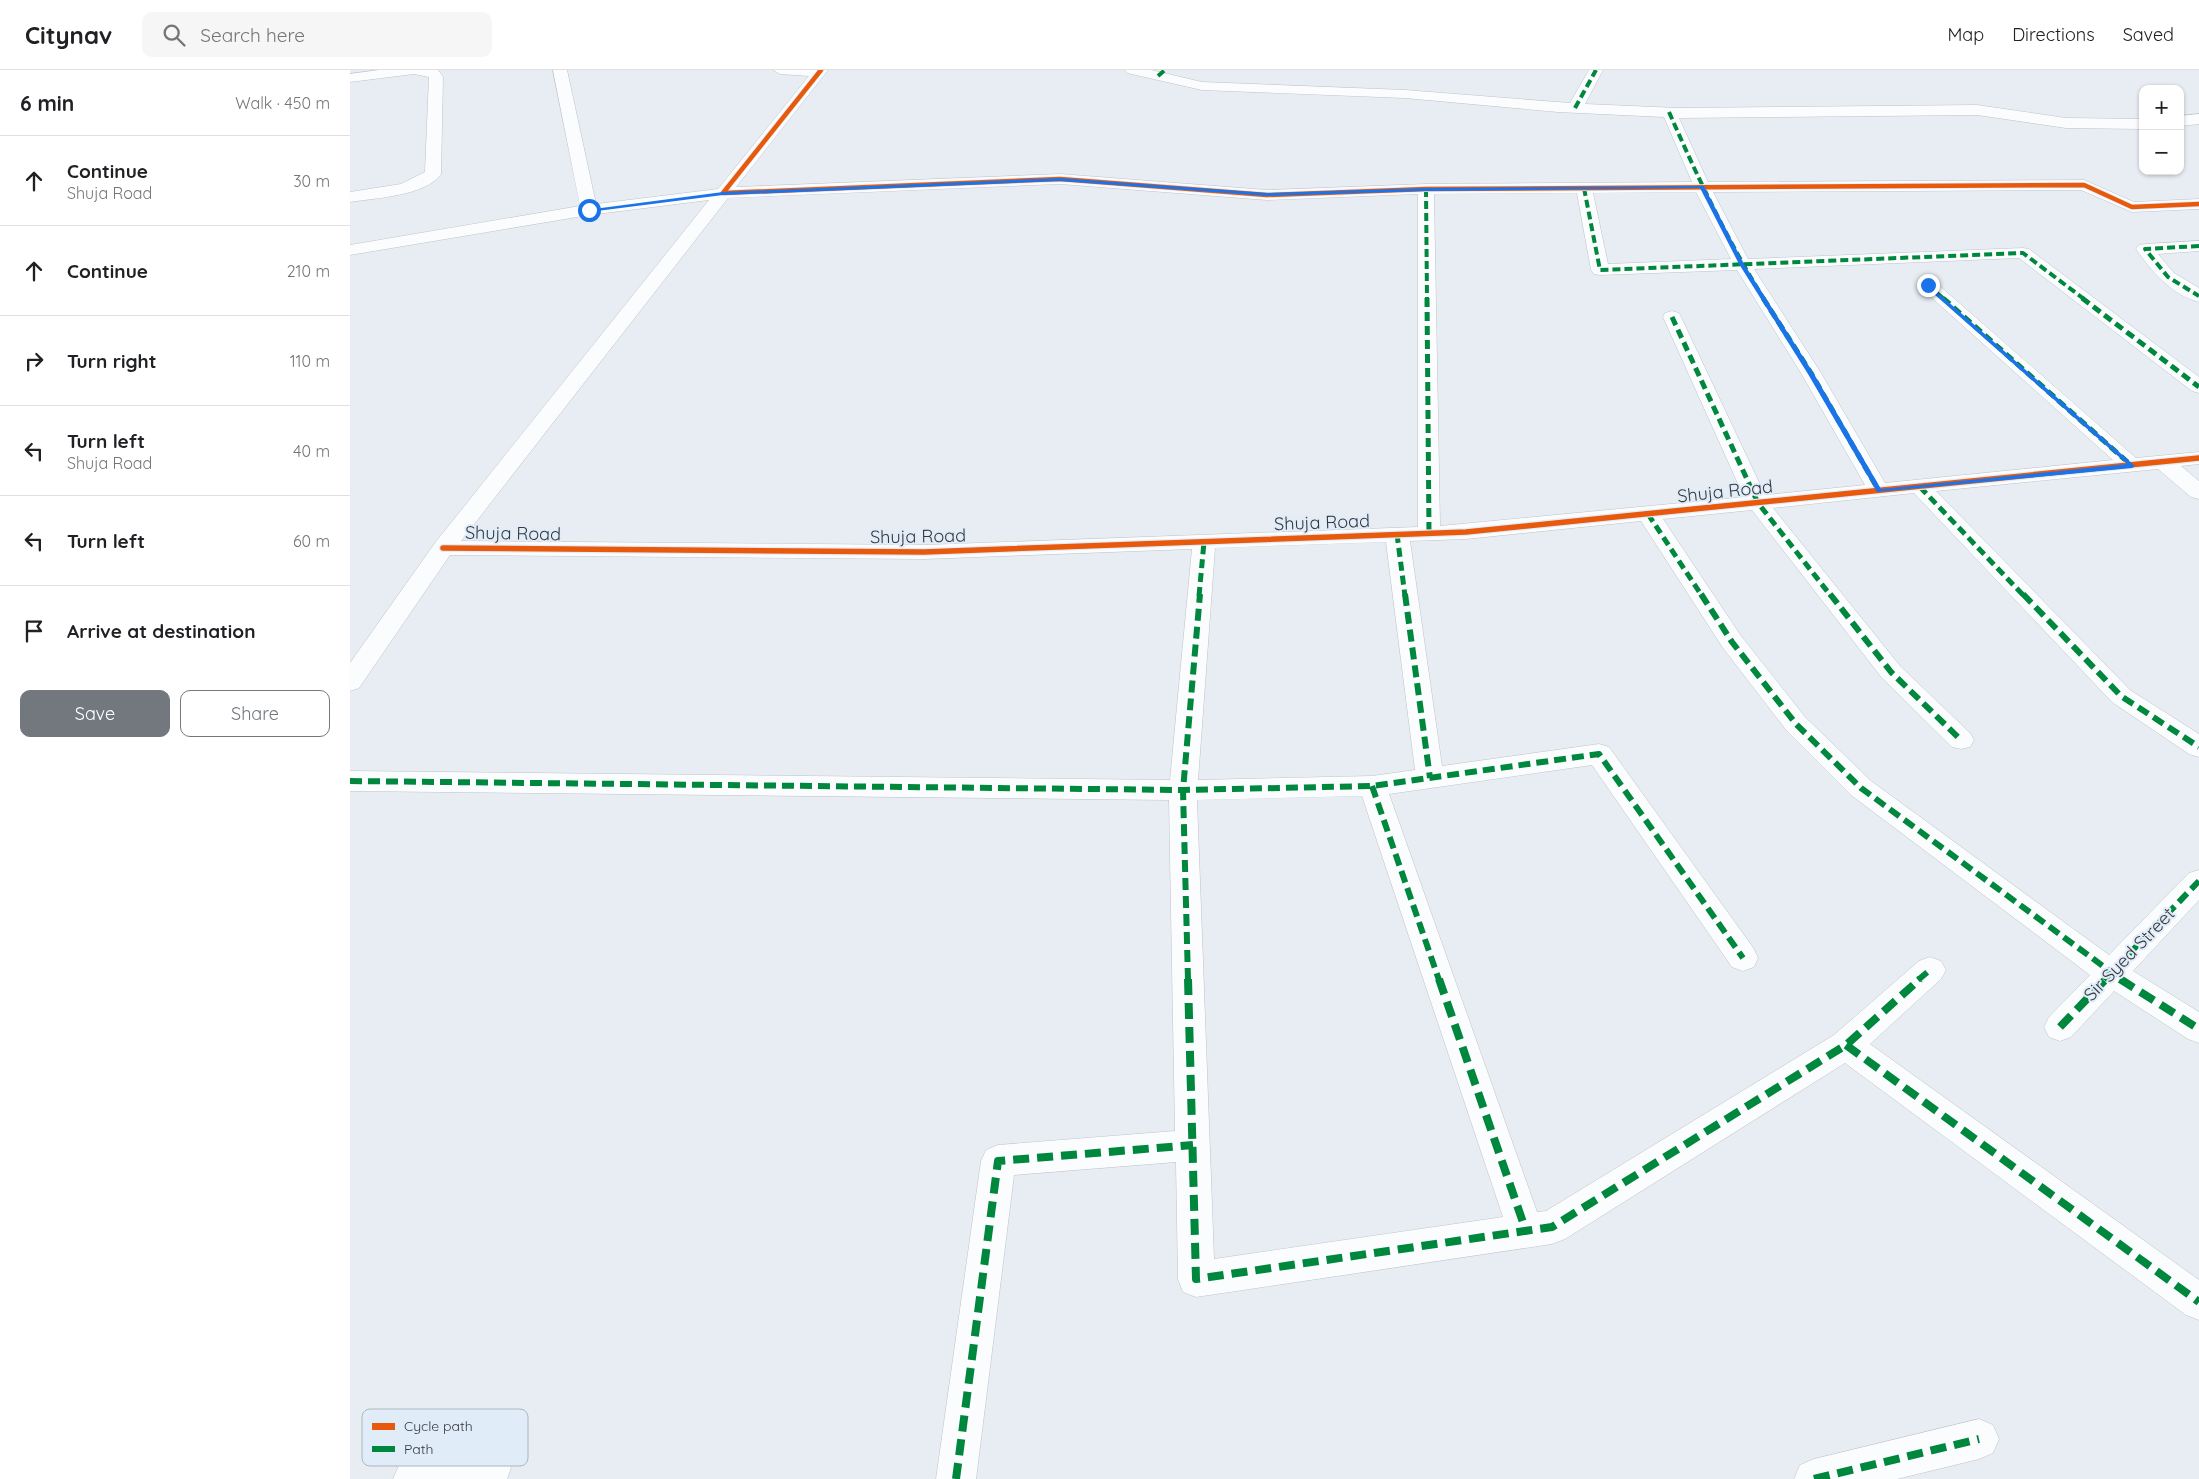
<!DOCTYPE html>
<html lang="en">
<head>
<meta charset="utf-8">
<style>
	body { margin:0; font-family:Quicksand,sans-serif; background:#f6f6f6; color:#202124 }
	.controls { position:absolute; right:15px; top:15px; display:grid; overflow:hidden; border-radius:10px; box-shadow:0 1px 4px #0004 }
	.controls button { width:45px; height:45px; display:grid; place-items:center; padding:0; border:0; border-bottom:1px solid #e0e0e0; background:#fff; color:#202124; font:25px sans-serif }
	.stop { position:absolute; width:15px; height:15px; margin:-11px; border:4px solid #1a73e8; border-radius:50%; background:#fff }
	.stop.end { background:#1a73e8; border-color:#fff; box-shadow:0 1px 5px #0008 }
	.list { margin:0; padding:0; list-style:none }
	h2 { display:flex; justify-content:space-between; align-items:center; height:65px; margin:0; padding:0 20px; font-size:21px }
	h2 small { font-size:16px; font-weight:400; color:#757577 }
	.list li { display:grid; grid-template-columns:32px 1fr auto; gap:15px; align-items:center; box-sizing:border-box; height:90px; padding:0 20px; border-top:1px solid #e0e0e0 }
	.list b { display:block; font-size:19px; white-space:nowrap }
	.list p { margin:0; font-size:16px; white-space:nowrap; color:#757577 }
	.list em { font-size:16px; font-style:normal; color:#757577 }
	.actions { display:flex; gap:10px; padding:15px 20px }
	.actions a { flex:1; padding:11px 0; border:1px solid #73787e; border-radius:10px; text-align:center; font-size:18px; color:#73787e }
	.actions .main { background:#73787e; color:#fff }
	.icon { flex:none; width:28px; height:28px; fill:none; stroke:currentColor; stroke-width:2; stroke-linecap:round; stroke-linejoin:round }
	.map { position:relative; flex:none; width:1849px; height:1409px; overflow:hidden }
	header { display:flex; align-items:center; gap:30px; box-sizing:border-box; height:70px; padding:0 25px; background:#fff; border-bottom:1px solid #e0e0e0 }
	header strong { font-size:24px }
	nav { display:flex; gap:28px; margin-inline-start:auto; font-size:18px }
	.search { width:350px; height:45px; background:#f6f6f6; display:flex; align-items:center; gap:12px; box-sizing:border-box; padding:0 18px; border-radius:10px; color:#757577; font-size:19px }
	main { display:flex }
	aside { flex:1; background:#fff }
	.map>svg:first-child { display:block }
	.lines { fill:none; stroke-linecap:round; stroke-linejoin:round }
	.minor-casing { stroke:#bec3c8; stroke-width:1 }
	.minor { fill:#fbfcfd; fill-rule:evenodd }
	.quiet-far3 { stroke:#00873e; stroke-width:4; stroke-dasharray:8 4; stroke-linecap:butt }
	.quiet-far2 { stroke:#00873e; stroke-width:5; stroke-dasharray:9 5; stroke-linecap:butt }
	.quiet-far1 { stroke:#00873e; stroke-width:6; stroke-dasharray:12 6; stroke-linecap:butt }
	.quiet { stroke:#00873e; stroke-width:8; stroke-dasharray:16 8; stroke-linecap:butt }
	.cycleway-far1-casing { stroke:#e1ecf9; stroke-width:6 }
	.cycleway-casing { stroke:#e1ecf9; stroke-width:8 }
	.cycleway-far1 { stroke:#e8590c; stroke-width:4.5 }
	.cycleway { stroke:#e8590c; stroke-width:5.5 }
	.route { fill:#1a73e8 }
	.labels { text-anchor:middle; dominant-baseline:central; stroke-width:4; stroke-linejoin:round; paint-order:stroke }
	.street-label { font-size:18px; fill:#35393f; stroke:#e1ecf9 }
	.key { fill:#e1ecf9; stroke:#adb6c1; stroke-width:1 }
	.key-label { font-size:14px; fill:#35393f }
</style>
</head>
<body>
<header>
<strong>Citynav</strong>
<div class="search"><svg class="icon" aria-label="search" viewBox="0 0 24 24"><circle cx="10" cy="10" r="6"/><path d="M15 15l6 6"/></svg>Search here</div>
<nav><a>Map</a><a>Directions</a><a>Saved</a></nav>
</header>
<main>
<aside>
<h2>6 min<small>Walk · 450 m</small></h2>
<ul class="list">
<li><svg class="icon" aria-label="ahead" viewBox="0 0 24 24"><path d="M12 20V5M6 11l6-6 6 6"/></svg><div><b>Continue</b><p>Shuja Road</p></div><em>30 m</em></li>
<li><svg class="icon" aria-label="ahead" viewBox="0 0 24 24"><path d="M12 20V5M6 11l6-6 6 6"/></svg><div><b>Continue</b></div><em>210 m</em></li>
<li><svg class="icon" aria-label="right" viewBox="0 0 24 24"><path d="M7 20v-9h11M14 6l5 5-5 5"/></svg><div><b>Turn right</b></div><em>110 m</em></li>
<li><svg class="icon" aria-label="left" viewBox="0 0 24 24"><path d="M17 20v-9H6M10 6l-5 5 5 5"/></svg><div><b>Turn left</b><p>Shuja Road</p></div><em>40 m</em></li>
<li><svg class="icon" aria-label="left" viewBox="0 0 24 24"><path d="M17 20v-9H6M10 6l-5 5 5 5"/></svg><div><b>Turn left</b></div><em>60 m</em></li>
<li><svg class="icon" aria-label="arrive" viewBox="0 0 24 24"><path d="M6 21V4h12l-3 4 3 4H6"/></svg><div><b>Arrive at destination</b></div></li>
</ul>
<div class="actions"><a class="main">Save</a><a>Share</a></div>
</aside>
<div class="map">
<svg width="1849" height="1409" viewBox="0 0 1849 1409">
	<rect width="100%" height="100%" fill="#e7edf3"/>
	<g class="lines">
		<g class="minor-casing">
			<g id="minor">
				<path d="M29,0H88L93,7L91,104C76,126 25,128 0,132V122L51,114L75,102L79,7L64,4L0,12V4Z"/>
				<path d="M203,0H217L246,134L368,119L459,6L430,4L423,0H478L386,117L710,104L917,120L1076,114L1342,112L1314,47L1208,42L1055,28L852,20L777,3L775,0H801L852,12L1055,20L1220,33L1239,0H1253L1235,34L1328,38L1627,35L1716,48L1793,49V59L1716,58L1627,45L1329,48L1358,112L1734,110L1784,132L1849,129V139L1782,142L1731,120L1363,122L1398,189L1673,178L1679,179L1849,307V323L1842,321L1669,188L1404,199L1471,303L1535,413L1763,390L1572,219L1569,215L1572,211L1578,209L1584,211L1786,388L1849,382V394L1831,396L1849,411V429L1841,427L1808,399L1586,421L1780,620L1849,664V687L1839,684L1762,632L1564,423L1423,438L1550,596L1620,663L1624,670L1620,677L1611,679L1602,677L1532,608L1402,440L1313,449L1391,566L1455,647L1521,711L1759,885L1839,803L1849,800V830L1783,901L1849,942V973L1838,969L1764,921L1721,967L1710,971L1699,967L1694,957L1699,947L1740,905L1501,725L1437,661L1373,578L1291,451L1116,469L1060,471L1092,696L1249,674L1259,677L1404,879L1408,888L1404,897L1393,901L1382,897L1242,695L1039,724L1187,1142L1196,1141L1484,965L1569,891L1580,887L1591,891L1596,900L1591,909L1520,974L1849,1210V1250L1836,1245L1495,993L1215,1169L1202,1174L846,1227L833,1222L828,1209L826,1092L664,1105L626,1409H586L631,1091L636,1080L648,1075L825,1061L819,730L0,721V701L820,710L842,479L574,489L100,485L9,618L0,621V593L85,473L359,130L239,145L0,185V175L230,136ZM710,114L917,130L1068,124V457L574,475L111,471L378,128ZM1346,122L1381,189L1258,194L1243,123ZM1227,123L1241,200L1244,204L1250,205L1387,200L1451,303L1515,415L1415,425L1331,247L1329,243L1322,241L1315,243L1313,247L1394,427L1090,456L1084,124ZM1036,472L1065,700L1022,706L848,710L865,478ZM1012,726L1153,1147L864,1189L847,730Z"/>
				<path d="M1849,44V54L1830,56V46Z"/>
				<path d="M1849,171V181L1808,184L1824,203L1849,218V232C1822,225 1801,201 1786,179L1789,175L1795,174Z"/>
				<path d="M1629,1349L1643,1355L1649,1369L1643,1383L1629,1389L1547,1409H1444L1450,1395L1464,1389Z"/>
				<path d="M141,1378L155,1384L161,1398L157,1409H43L49,1395L63,1389Z"/>
			</g>
		</g>
		<use href="#minor" class="minor"/>
		<g class="quiet-far3">
			<path d="M808,6L815,0"/>
			<path d="M1225,38L1246,0"/>
			<path d="M1319,42C1347,106 1377,170 1414,229"/>
			<path d="M1234,118L1250,200L1673,183L1734,229"/>
			<path d="M1076,119L1077,229"/>
			<path d="M1849,176L1795,179L1818,207L1849,226"/>
			<path d="M1578,215L1594,229"/>
		</g>
		<g class="quiet-far2">
			<path d="M1077,228L1079,463"/>
			<path d="M1413,228L1461,303L1529,421"/>
			<path d="M1593,228L1782,396"/>
			<path d="M1732,228L1849,317"/>
			<path d="M1322,247L1408,433L1481,526"/>
			<path d="M1570,417L1674,526"/>
			<path d="M1298,444L1352,526"/>
			<path d="M1047,464L1055,526"/>
			<path d="M849,526L854,472"/>
		</g>
		<g class="quiet-far1">
			<path d="M1055,524L1080,708"/>
			<path d="M1351,524L1382,572L1446,654L1511,718L1772,910"/>
			<path d="M1480,524L1541,602L1611,670"/>
			<path d="M1673,524L1771,626L1849,677"/>
			<path d="M0,711L833,720L1022,716L1249,684L1393,888"/>
			<path d="M1022,716L1089,910"/>
			<path d="M838,910L833,720L850,524"/>
			<path d="M1568,910L1580,900"/>
			<path d="M1754,910L1849,811"/>
		</g>
		<g class="quiet">
			<path d="M838,909L846,1209L1202,1157L1496,975L1570,909"/>
			<path d="M1089,909L1176,1161"/>
			<path d="M1770,909L1849,959"/>
			<path d="M1710,957L1756,909"/>
			<path d="M1496,975L1849,1232"/>
			<path d="M606,1409L648,1091L843,1075"/>
			<path d="M1464,1409L1629,1369"/>
		</g>
		<g class="cycleway-far1-casing">
			<path id="cycleway-far1" d="M471,0L373,123L710,109L917,125L1076,119L1734,115L1782,137L1849,134"/>
		</g>
		<g class="cycleway-casing">
			<path id="cycleway" d="M93,478L574,482L1116,462L1849,388"/>
		</g>
		<use href="#cycleway-far1" class="cycleway-far1"/>
		<use href="#cycleway" class="cycleway"/>
	</g>
	<path class="route" d="M710,108L917,123L1076,118L1354,116L1394,194L1464,304L1531,419L1777,394L1576,217L1578,214L1785,396L1782,398L1527,422L1458,304L1389,194L1350,118L1076,121L917,126L710,111L373,125L239,142L236,140L373,122Z"/>
	<g class="labels">
		<g class="street-label">
			<text transform="translate(1375 421) rotate(-6)">Shuja Road</text>
			<text transform="translate(972 452) rotate(-2)">Shuja Road</text>
			<text transform="translate(163 463) rotate(1)">Shuja Road</text>
			<text transform="translate(568 466) rotate(-1)">Shuja Road</text>
			<text transform="translate(1779 884) rotate(-46)">Sir Syed Street</text>
		</g>
	</g>
	<rect x="12" y="1339" width="166" height="57" rx="8" class="key"/>
	<rect x="22" y="1353" width="23" height="7" fill="#e8590c"/>
	<rect x="22" y="1376" width="23" height="6" fill="#00873e"/>
	<g class="key-label">
		<text x="54" y="1361">Cycle path</text>
		<text x="54" y="1384">Path</text>
	</g>
</svg>
<div class="controls">
<button>+</button>
<button>−</button>
</div>
<div class="stop" style="left:239px;top:140px"></div>
<div class="stop end" style="left:1578px;top:215px"></div>
</div>
</main>
</body>
</html>
